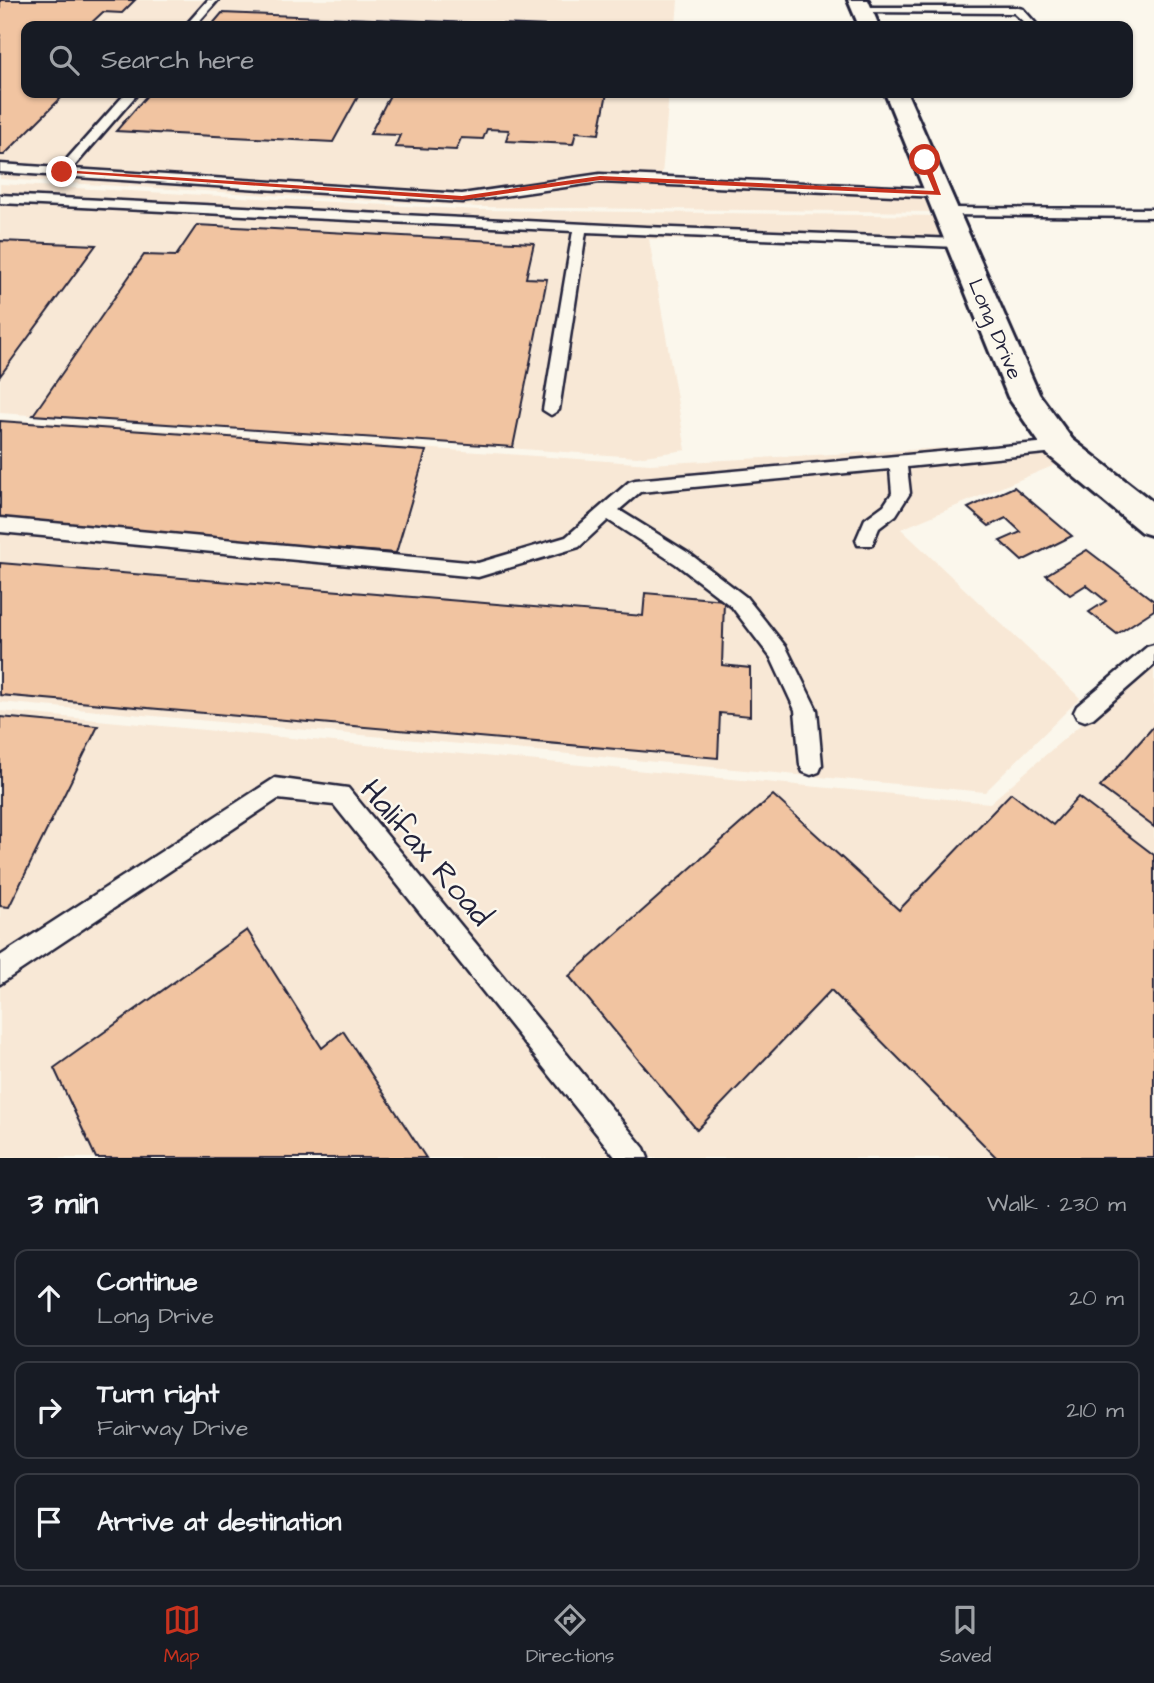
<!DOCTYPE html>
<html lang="en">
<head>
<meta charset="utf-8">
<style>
	body { margin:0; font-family:"Architects Daughter",sans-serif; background:#20242c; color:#f1f3f6 }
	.stop { position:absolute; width:21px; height:21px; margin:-16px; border:5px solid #c8321e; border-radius:50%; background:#fff }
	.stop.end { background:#c8321e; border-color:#fff; box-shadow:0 2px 7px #0008 }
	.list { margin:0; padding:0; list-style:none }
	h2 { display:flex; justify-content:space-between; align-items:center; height:91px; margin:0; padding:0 28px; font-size:30px }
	h2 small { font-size:23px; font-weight:400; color:#9ea1a6 }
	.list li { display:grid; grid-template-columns:46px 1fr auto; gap:21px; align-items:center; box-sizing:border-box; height:98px; margin:0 14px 14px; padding:0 14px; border:2px solid #363941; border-radius:14px }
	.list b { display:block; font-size:26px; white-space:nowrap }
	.list p { margin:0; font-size:23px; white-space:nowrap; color:#9ea1a6 }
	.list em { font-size:23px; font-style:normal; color:#9ea1a6 }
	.icon { flex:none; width:38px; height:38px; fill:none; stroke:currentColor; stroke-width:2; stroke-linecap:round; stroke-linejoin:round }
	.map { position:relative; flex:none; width:1154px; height:1158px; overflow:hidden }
	.search { position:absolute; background:#171b24; box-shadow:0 2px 5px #0004; left:21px; right:21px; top:21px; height:77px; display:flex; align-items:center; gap:18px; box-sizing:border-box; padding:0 24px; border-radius:14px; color:#9ea1a6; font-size:26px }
	.sheet { height:427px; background:#171b24 }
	nav { display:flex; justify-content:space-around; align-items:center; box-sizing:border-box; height:98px; border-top:2px solid #363941; background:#171b24; font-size:19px; color:#9ea1a6 }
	nav a { display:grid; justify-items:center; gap:4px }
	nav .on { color:#c8321e }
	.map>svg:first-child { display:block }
	.built { fill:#f8e8d6 }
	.building { fill:#f1c4a1; stroke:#22223b; stroke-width:2 }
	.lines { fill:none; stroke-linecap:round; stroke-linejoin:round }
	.service-casing { stroke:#22223b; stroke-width:5 }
	.minor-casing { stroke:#22223b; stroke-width:6 }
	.service { fill:#fbf7ec; fill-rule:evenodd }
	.minor { fill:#fbf7ec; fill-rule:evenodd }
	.route { fill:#c8321e }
	.labels { text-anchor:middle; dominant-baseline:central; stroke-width:5; stroke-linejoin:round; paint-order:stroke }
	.far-street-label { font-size:21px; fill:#22223b; stroke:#fbf7ec }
	.near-street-label { font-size:32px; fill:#22223b; stroke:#fbf7ec }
</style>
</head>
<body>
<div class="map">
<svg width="1154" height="1158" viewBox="0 0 1154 1158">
	<rect width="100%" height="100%" fill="#fbf7ec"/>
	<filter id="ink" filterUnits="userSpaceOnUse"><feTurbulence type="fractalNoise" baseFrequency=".0143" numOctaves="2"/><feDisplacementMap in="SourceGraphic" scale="14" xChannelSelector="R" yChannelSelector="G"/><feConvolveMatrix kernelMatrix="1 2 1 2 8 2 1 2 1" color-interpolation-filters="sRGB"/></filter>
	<g filter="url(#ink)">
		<g class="built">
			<path d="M0,0H678L676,26H26V93H669L662,175L926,187L936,212L479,207L0,179Z"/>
			<path d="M0,184L479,210L940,216L952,244L649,239L686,450L637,457L0,413Z"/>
			<path d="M0,419L650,464L1038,443L1055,465L901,529L1080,698L985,792L0,702Z"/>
			<path d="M1154,661V1158H0V711L990,803Z"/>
		</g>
		<g class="building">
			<path d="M0,0H135L122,13L103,12L88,26H26V93H66L4,155H0Z"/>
			<path d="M222,13L548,26H211Z"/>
			<path d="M149,93H360L333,142L116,131Z"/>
			<path d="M391,93H607L599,134L576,132L573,144L506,141L509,130L487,129L483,139L461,138L456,150L395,147L400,135L370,134Z"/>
			<path d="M197,225L534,243L526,278L547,279L513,447L33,415L144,255L176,256Z"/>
			<path d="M0,241L96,245L0,376Z"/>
			<path d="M0,421L426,451L396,553L0,523Z"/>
			<path d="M1014,487L1072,536L1022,561L1000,541L1021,532L1006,518L989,526L968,508Z"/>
			<path d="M1087,550L1154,601V610L1117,634L1089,612L1106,601L1086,585L1070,595L1046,575Z"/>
			<path d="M0,563L643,616L645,593L724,600L722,665L750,668V716L720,713L718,758L0,695Z"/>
			<path d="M0,717L98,726L9,907L0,906Z"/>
			<path d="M1154,726V827L1100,787Z"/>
			<path d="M1011,793L1053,825L1078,797L1154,855V1158H997L831,990L697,1130L569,976L773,795L899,910Z"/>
			<path d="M247,930L322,1048L343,1031L426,1158H96L54,1068Z"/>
		</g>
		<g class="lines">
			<g class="service-casing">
				<g id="service">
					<path d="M208,0H218L195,26H185Z"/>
					<path d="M862,7H1014L1023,9L1038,26H1028L1014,13L859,12L857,10Z"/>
					<path d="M126,93H138L72,169L462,194L600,174L939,189L945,193L939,197L600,182L462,202L0,172V164L59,168Z"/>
					<path d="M0,195L646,227L957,239L964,243L957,247L586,232L559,410L551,415L543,410L573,231L0,203Z"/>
					<path d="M946,208L1154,209V217L941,215L939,212Z"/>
					<path d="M1060,441L1069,447L1066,451L907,467L910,493L896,515L879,528L872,545H858L856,540L865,519L884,505L892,493L890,469L640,492L619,510L690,554L746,597L786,647L817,710L822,765L819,772L811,775L803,772L800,765L795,710L771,658L732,607L676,564L608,520L579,547L478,577L0,532V518L478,563L566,537L629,482L635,480Z"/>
					<path d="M1154,645V665L1093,718L1085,721L1077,718L1074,712L1077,706L1147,647Z"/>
					<path d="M275,778L348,788L644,1148L648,1158H616L334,805L278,799L0,984V956Z"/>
				</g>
			</g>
			<g class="minor-casing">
				<g id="minor">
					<path d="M848,0H868L879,26H859Z"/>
					<path d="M885,93H907L1039,394L1072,439L1154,503V536L1141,532L1048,455L1008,397Z"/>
				</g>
			</g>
			<use href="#service" class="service"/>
			<use href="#minor" class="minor"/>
		</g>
	</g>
	<path class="route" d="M925,158L928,160L941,195L600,180L462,200L58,172L62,170L462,196L600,176L934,191L921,160Z"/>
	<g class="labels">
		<g class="far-street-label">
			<text transform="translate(995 329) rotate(67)">Long Drive</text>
		</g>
		<g class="near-street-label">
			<text transform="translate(426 853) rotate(49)">Halifax Road</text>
		</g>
	</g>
</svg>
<div class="stop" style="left:925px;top:160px"></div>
<div class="stop end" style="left:62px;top:172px"></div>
<div class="search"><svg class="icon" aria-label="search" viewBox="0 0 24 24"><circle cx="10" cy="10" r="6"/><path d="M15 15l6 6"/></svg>Search here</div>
</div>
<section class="sheet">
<h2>3 min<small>Walk · 230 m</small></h2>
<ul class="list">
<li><svg class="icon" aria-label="ahead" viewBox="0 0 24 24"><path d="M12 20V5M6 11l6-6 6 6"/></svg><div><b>Continue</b><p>Long Drive</p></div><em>20 m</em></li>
<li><svg class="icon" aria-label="right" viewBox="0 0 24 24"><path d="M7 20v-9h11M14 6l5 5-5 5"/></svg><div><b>Turn right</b><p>Fairway Drive</p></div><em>210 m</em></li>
<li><svg class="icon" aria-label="arrive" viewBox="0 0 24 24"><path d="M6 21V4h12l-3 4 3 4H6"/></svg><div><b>Arrive at destination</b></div></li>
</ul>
</section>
<nav>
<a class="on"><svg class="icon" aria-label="map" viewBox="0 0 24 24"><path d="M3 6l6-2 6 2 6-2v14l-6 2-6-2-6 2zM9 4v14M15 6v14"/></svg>Map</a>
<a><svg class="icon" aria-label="directions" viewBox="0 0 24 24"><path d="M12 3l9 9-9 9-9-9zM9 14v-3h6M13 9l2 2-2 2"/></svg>Directions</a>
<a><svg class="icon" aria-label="saved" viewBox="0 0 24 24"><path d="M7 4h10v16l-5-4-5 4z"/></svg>Saved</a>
</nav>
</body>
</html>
